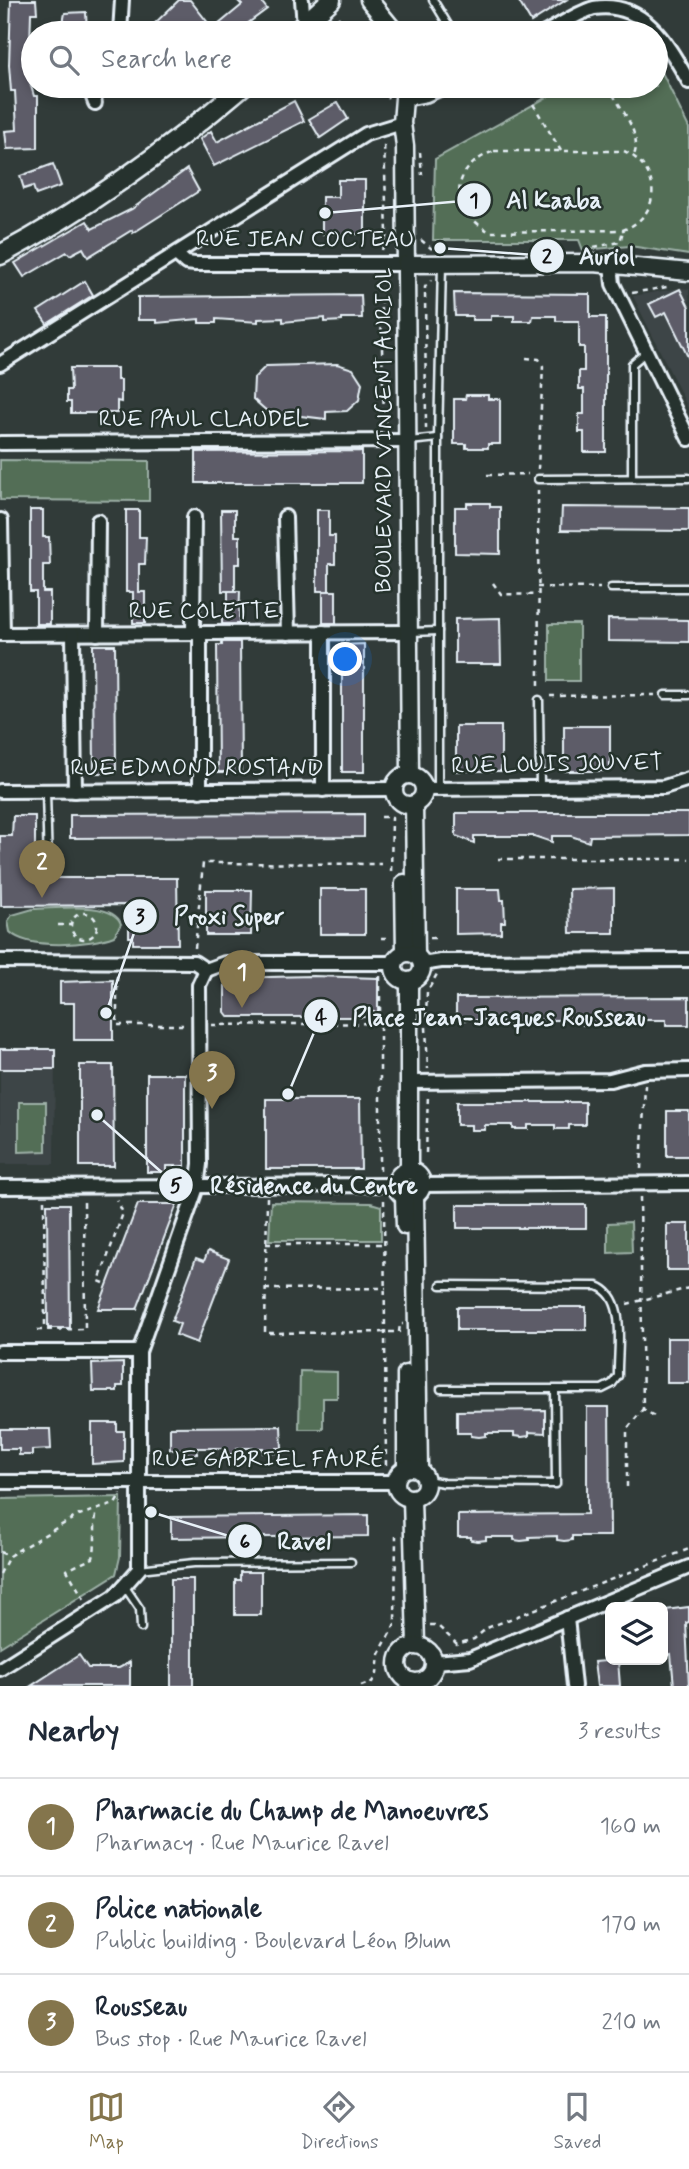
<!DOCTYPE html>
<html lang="en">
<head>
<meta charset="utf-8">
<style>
	body { margin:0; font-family:Mynerve,sans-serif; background:#f6f6f7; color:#1f2937 }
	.controls { position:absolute; right:21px; bottom:21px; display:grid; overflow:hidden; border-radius:10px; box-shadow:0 4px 10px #0003 }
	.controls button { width:63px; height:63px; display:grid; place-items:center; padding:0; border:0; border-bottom:2px solid #e0e1e3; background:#fff; color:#1f2937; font:35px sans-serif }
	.you { position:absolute; left:346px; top:660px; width:24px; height:24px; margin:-18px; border:5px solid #fff; border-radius:50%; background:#1a73e8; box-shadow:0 0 0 10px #1a73e833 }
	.badge { display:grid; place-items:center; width:46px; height:46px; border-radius:50%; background:#84754c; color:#fff; font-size:23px; font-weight:700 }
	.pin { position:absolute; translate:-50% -58px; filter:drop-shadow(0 2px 4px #0008) }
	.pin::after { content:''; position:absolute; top:37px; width:24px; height:21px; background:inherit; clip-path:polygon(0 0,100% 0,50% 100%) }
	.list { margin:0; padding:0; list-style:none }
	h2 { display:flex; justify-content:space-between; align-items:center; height:91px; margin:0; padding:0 28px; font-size:30px }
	h2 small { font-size:23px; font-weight:400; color:#747a83 }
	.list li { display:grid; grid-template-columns:46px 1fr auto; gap:21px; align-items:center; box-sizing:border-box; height:98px; padding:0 28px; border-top:2px solid #e0e1e3 }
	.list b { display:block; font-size:26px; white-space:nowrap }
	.list p { margin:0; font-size:23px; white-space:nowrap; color:#747a83 }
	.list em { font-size:23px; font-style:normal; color:#747a83 }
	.icon { flex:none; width:38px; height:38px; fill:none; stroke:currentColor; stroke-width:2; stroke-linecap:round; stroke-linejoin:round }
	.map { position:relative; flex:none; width:689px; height:1686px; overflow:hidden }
	.search { position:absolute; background:#fff; box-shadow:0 4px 10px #0003; left:21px; right:21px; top:21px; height:77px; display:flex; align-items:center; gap:18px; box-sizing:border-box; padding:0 24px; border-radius:38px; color:#747a83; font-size:26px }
	.sheet { height:385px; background:#fff }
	nav { display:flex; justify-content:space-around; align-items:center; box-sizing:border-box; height:98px; border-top:2px solid #e0e1e3; background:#fff; font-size:19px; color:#747a83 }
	nav a { display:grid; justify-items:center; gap:4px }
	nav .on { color:#84754c }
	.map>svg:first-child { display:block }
	.built { fill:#3e4547 }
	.green { fill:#526e56; stroke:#9db0a7; stroke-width:2 }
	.building { fill:#5d5c67; stroke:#e8f1f8; stroke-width:2 }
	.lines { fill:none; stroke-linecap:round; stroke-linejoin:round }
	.service-casing { stroke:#e8f1f8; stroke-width:11 }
	.minor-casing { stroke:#e8f1f8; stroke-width:18 }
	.tertiary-casing { stroke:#e8f1f8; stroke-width:21 }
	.secondary-casing { stroke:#e8f1f8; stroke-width:23 }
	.path { stroke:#e8f1f8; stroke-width:2.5; stroke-dasharray:5 5; stroke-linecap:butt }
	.service { stroke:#26332d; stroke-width:6 }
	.minor { stroke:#26332d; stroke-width:12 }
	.tertiary { stroke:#26332d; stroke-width:16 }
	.secondary { stroke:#26332d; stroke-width:18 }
	.labels { text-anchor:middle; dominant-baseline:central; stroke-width:5; stroke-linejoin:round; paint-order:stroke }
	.street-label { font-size:23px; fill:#e8f1f8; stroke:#26332d }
	.leader { fill:none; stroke:#e8f1f8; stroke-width:2.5 }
	.callout-dot { fill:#e8f1f8; stroke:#26332d; stroke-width:2.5 }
	.mark-label { font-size:21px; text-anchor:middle; font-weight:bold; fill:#111 }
	.callout-label { font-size:24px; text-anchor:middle; font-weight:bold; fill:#e8f1f8; stroke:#26332d; stroke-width:5; stroke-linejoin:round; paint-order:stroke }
</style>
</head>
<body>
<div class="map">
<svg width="689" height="1686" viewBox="0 0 689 1686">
	<rect width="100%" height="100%" fill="#313b39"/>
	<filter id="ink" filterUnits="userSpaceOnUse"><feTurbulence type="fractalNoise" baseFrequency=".0143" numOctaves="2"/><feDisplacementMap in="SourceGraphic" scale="14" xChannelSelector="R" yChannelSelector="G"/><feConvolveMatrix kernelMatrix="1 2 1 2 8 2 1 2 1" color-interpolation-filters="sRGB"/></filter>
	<g filter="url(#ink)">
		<g class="built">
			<path d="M680,288L689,289V410L633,296Z"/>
			<path d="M0,1049H55L54,1164H0Z"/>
		</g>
		<g class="green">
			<path d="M656,60L689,128V255L630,246L583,250L579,240H433L435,159L549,96L545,86H656Z"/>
			<path d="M0,460L149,461V501L0,500Z"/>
			<rect x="549" y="624" width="30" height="57"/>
			<path d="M33,909C55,909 113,900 121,924L114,936C91,945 28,950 10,932L8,921L12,915Z"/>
			<path d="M19,1102H46V1151L19,1152Z"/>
			<path d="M271,1202L371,1203L381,1206V1240H269Z"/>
			<path d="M631,1222L632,1252L608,1253V1223Z"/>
			<path d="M300,1371L337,1372V1398H323V1429H299Z"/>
			<path d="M121,1497L120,1557L116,1574L0,1647V1499Z"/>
		</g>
		<g class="building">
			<path d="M11,0H36L37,13H31L29,79L34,96H38V148L7,149L5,131L17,130L15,91H11L9,65Z"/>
			<path d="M179,0H190L213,29L242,5L237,0H260L267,9L235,33H158L152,26Z"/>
			<path d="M518,0H566L531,22Z"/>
			<path d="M86,12L87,33H67L62,28L65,13Z"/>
			<path d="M294,101L304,121L214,166L200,139L211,131L217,142Z"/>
			<path d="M338,102L348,119L320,138L309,119Z"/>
			<path d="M53,164L61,186L36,195L33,186L24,189L20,176Z"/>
			<path d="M187,169L199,191L133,233L132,230L88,257L83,248L70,255L67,252L24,277L15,263L87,221L92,229L132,209Z"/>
			<path d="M338,180H365V234H322V197H338Z"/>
			<path d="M85,281L93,295L47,324L38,311Z"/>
			<path d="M680,289L689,307V359L666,312L656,317L649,304Z"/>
			<path d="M454,293L590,294V317H606V452H584V432H579V414H584V389H579V371H584V347H579V321H556V316H533L532,321H514V316H491V320H472V316H455Z"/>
			<path d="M361,295L362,318H342V321L325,322V318L283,322V318L258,319V322L216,319V323H199V319L157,323V320H138V297Z"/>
			<path d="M337,364L353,369L362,383L359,400L347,411L326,412V419L268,412L253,399L254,378L266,366Z"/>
			<path d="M70,368H117V380H121V402L117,401V413H71V402H67V390H71Z"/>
			<path d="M466,395H488V399H500V444H488V448H466V444H454V399H465Z"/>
			<path d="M362,451V483H196V452Z"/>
			<path d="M467,503H490V507H500V554L455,553V507H467Z"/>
			<path d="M562,507L689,508V531L561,530Z"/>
			<path d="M30,510H43V537H49L50,565H43V592H50V624H36V592H30Z"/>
			<path d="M126,510H139V537H146L145,564H139V592H145V623H133V592H126Z"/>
			<path d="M221,510H235V536H240V564H235V591H222Z"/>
			<path d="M317,510H329V536H335V564H329V591H317Z"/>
			<path d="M228,591H240L239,624H222V616H228Z"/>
			<rect x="323" y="591" width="13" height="32"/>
			<path d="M500,618L501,664H455V619Z"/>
			<path d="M608,619L689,620V642L608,641Z"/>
			<path d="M222,642H240L241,772H218L217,645H222Z"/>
			<path d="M364,644V772H342V645Z"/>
			<path d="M93,645H115L116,773H94Z"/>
			<rect x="456" y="726" width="45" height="45"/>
			<rect x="564" y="726" width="46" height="45"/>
			<path d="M456,813H689V835L590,836L589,842L571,836H552V842L534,836H474V843L456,836Z"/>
			<path d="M364,814V837L70,838V815Z"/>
			<path d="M13,816H35V878H177L178,944H133V937H129V905L1,906L0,836H12Z"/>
			<path d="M614,888V933H570L569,889Z"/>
			<rect x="320" y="889" width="45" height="45"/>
			<path d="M456,889H500L501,900H504L505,922H501V933L456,934Z"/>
			<path d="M206,890H252L251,935H206Z"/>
			<path d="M313,976L378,978V1012H372V1017H229L225,1012V978Z"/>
			<path d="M113,980V1040H74V1003H60V982Z"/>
			<path d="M689,997V1025H666V1020H608V1025H583V1020H525L526,1025H502V1020H456V998Z"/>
			<rect x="0" y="1049" width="55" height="20"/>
			<path d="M80,1065H113L114,1166H80Z"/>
			<path d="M147,1074H185V1166H166V1172H147Z"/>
			<path d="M266,1099H360L361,1169H266Z"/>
			<path d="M457,1102H585V1125H569V1129H555V1125H528V1129H513V1125H485V1130H471V1125H457Z"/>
			<rect x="667" y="1111" width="22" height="45"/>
			<path d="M47,1204H69L70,1328H48Z"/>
			<path d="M138,1204H177L137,1309H98Z"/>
			<rect x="457" y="1205" width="129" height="23"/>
			<rect x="667" y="1224" width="22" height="46"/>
			<path d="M208,1251L229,1259L197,1343L176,1335L180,1324L172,1321L196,1258L204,1261Z"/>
			<rect x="457" y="1307" width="129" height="23"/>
			<rect x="667" y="1338" width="22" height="45"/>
			<path d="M123,1363V1386H117V1391H93L92,1364Z"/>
			<path d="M587,1407H609L610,1536H572V1540L564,1541L557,1540V1536L529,1537V1540L521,1541L514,1540V1537H486V1540L478,1541L471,1540V1537H458V1515L587,1514Z"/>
			<path d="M545,1410V1433L529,1432V1436L522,1437L514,1436V1433H486V1436L479,1437L471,1436V1433H457V1411Z"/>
			<path d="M92,1423H117V1431H124V1462L92,1464Z"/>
			<path d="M281,1426L282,1448H276V1453H263V1448H237V1454H224L223,1448H197V1454H184V1449H170V1427Z"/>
			<path d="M0,1429H50L51,1449L32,1450V1455H19V1449H0Z"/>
			<path d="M368,1515V1536L171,1538V1517Z"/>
			<path d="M240,1572H261V1615H235V1580H240Z"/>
			<rect x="171" y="1579" width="22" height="107"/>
			<path d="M689,1607V1622L686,1623L689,1686H674L671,1654L666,1655L663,1626L667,1625L665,1610Z"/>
			<path d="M79,1655L88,1668H119L130,1662V1686H31Z"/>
			<path d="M618,1660L620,1686H597L594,1662Z"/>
		</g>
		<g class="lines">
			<g class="service-casing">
				<g id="service">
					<path d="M433,0L453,33"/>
					<path d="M409,441L438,438"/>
					<path d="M632,478V364L646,352"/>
					<path d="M538,479L689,478"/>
					<path d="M611,588H689"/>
					<path d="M411,632L438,631"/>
					<path d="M665,695H689"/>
					<path d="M539,700L540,788"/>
					<path d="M438,789V438L442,265"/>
					<path d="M46,791L48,868"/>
					<path d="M441,1285L597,1286C628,1297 617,1348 618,1376L612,1384L602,1389H441"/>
					<path d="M426,1480L444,1483L556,1484L555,1390"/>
					<path d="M139,1569L194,1563L351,1562"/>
					<path d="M125,1587L140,1609L141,1628"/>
				</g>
			</g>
			<g class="minor-casing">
				<g id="minor">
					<path d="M302,0L304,25"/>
					<path d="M120,33L122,0"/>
					<path d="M545,33C560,25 577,13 594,8C645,0 669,47 689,82"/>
					<path d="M89,86L95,103"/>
					<path d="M405,99L426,95L446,86"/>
					<path d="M176,254L186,263L195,264H406"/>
					<path d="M611,264L613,284L689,439"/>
					<path d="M0,364L366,134L402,123"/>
					<path d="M0,443L409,441"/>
					<path d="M285,517L288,633"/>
					<path d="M1,520L3,634"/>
					<path d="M323,632V790"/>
					<path d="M193,633L194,517"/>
					<path d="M200,633V791"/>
					<path d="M0,634L409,632"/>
					<path d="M73,634L75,791"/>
					<path d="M97,634L98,521"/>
					<path d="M425,789L664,787L689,779"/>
					<path d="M0,791L394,789"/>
					<path d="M0,961L194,962L206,970"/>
					<path d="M422,964L441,961L689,960"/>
					<path d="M206,970L225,963H395"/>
					<path d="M410,1082L610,1080L645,1071L689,1070"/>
					<path d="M422,1185L689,1183"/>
					<path d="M0,1187L395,1185"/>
					<path d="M0,1352H139"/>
					<path d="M0,1482H395"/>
					<path d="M567,1618L574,1686"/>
					<path d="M435,1662L470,1659L689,1567"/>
					<path d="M0,1669L115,1596L139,1569V1352L197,1187L200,1164L199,985L206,970"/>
					<path d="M423,1681L425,1686"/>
				</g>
			</g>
			<g class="tertiary-casing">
				<g id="tertiary">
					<path d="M369,0L396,33"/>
					<path d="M405,86L402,123L405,146L410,775"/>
					<path d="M406,264L594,263L689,272"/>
					<circle cx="409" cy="790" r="15"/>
					<path d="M414,804L416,955"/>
					<path d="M404,883L405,953"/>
					<circle cx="408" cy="967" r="14"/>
					<circle cx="409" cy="1184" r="13"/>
					<path d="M409,1171V981"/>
					<path d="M415,1196L419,1469"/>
					<path d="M404,1197L405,1226"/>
					<path d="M406,1374V1468"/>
					<circle cx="411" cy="1483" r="15"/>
					<path d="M412,1498L416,1645"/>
					<circle cx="416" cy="1664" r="18"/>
				</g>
			</g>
			<g class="secondary-casing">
				<g id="secondary">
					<path d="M295,33L331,0"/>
					<path d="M0,255C88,208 168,150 243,86"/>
				</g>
			</g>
			<g class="path">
				<path d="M338,17L348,33"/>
				<path d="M380,86L388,98"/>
				<path d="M608,86C618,105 643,134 634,155"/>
				<path d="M533,104L561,151"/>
				<path d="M494,151H624C661,168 663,215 623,230L490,232C448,208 449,169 494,151Z"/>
				<path d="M420,152L422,175"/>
				<path d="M421,240L432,249"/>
				<path d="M594,247L620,242L623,231"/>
				<path d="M382,250L387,234L384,142"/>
				<path d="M380,278L384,419L388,428"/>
				<path d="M632,293L667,287"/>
				<path d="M526,358L539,359L543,366L538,469"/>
				<path d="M426,429L425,287L431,280"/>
				<path d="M487,475L528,474"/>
				<path d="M538,490L539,690"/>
				<path d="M493,583L501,594L537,595"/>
				<path d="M537,587L600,588"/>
				<path d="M550,696L655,695"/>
				<path d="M381,817H392L391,875"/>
				<path d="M498,859H689"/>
				<circle cx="84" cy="926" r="13"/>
				<path d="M58,925H71"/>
				<path d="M381,938H391"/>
				<path d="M430,938H440"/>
				<path d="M195,948L203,863L381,864"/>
				<path d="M117,976V1025H184"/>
				<path d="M380,976V1172"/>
				<path d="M426,1017L427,992L437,974"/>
				<path d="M212,1025L394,1023"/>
				<path d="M426,1027L428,1069"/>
				<path d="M426,1153L428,1094"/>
				<path d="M641,1169L645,1085"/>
				<path d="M267,1197L265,1333L399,1332L400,1324H403"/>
				<path d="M640,1197L643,1409L657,1418"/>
				<path d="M44,1200L45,1329"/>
				<path d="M384,1200L386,1469"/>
				<path d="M266,1244H386"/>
				<path d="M104,1283L99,1281L123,1213L117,1200"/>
				<path d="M265,1289L386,1288"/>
				<path d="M627,1304L689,1288"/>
				<path d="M37,1330L85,1329L84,1199"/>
				<path d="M627,1487V1429L643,1409"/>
				<path d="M0,1552L9,1556"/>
				<path d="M0,1574L9,1556L20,1549L79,1515L115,1504L121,1494"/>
				<path d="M84,1599L67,1570L93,1558C97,1541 93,1527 97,1511"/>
				<path d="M430,1625H437L457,1644L474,1639L487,1628L689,1549"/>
				<path d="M361,1686L372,1682L377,1674L379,1654L395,1624L396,1536"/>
			</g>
			<use href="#service" class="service"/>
			<use href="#minor" class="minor"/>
			<use href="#tertiary" class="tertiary"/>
			<use href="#secondary" class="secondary"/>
		</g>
	</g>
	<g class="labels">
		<g class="street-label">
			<text x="305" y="240">RUE JEAN COCTEAU</text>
			<text x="204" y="420">RUE PAUL CLAUDEL</text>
			<text transform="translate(385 430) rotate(-90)">BOULEVARD VINCENT AURIOL</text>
			<text x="204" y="612">RUE COLETTE</text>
			<text transform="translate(557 765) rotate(-1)">RUE LOUIS JOUVET</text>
			<text x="197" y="769">RUE EDMOND ROSTAND</text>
			<text x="268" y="1460">RUE GABRIEL FAURÉ</text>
		</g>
	</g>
	<path class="leader" d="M325 213L474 200M440 248L547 256M106 1013L140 916M288 1094L321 1016M97 1115L176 1185M151 1512L245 1541"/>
	<g class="callout-dot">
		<circle cx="325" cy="213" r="7"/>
		<circle cx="440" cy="248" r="7"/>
		<circle cx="106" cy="1013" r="7"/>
		<circle cx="288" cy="1094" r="7"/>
		<circle cx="97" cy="1115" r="7"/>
		<circle cx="151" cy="1512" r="7"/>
		<circle cx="474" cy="200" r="18"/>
		<circle cx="547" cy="256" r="18"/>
		<circle cx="140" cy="916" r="18"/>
		<circle cx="321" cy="1016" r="18"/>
		<circle cx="176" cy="1185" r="18"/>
		<circle cx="245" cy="1541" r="18"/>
	</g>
	<g class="mark-label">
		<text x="474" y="207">1</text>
		<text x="547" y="263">2</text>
		<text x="140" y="923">3</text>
		<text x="321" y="1024">4</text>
		<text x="176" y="1192">5</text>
		<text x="245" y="1548">6</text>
	</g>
	<g class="callout-label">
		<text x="554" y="208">Al Kaaba</text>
		<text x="607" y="264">Auriol</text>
		<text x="229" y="924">Proxi Super</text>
		<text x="499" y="1025">Place Jean-Jacques Rousseau</text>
		<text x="314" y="1193">Résidence du Centre</text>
		<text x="304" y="1549">Ravel</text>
	</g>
</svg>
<div class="controls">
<button><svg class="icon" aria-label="layers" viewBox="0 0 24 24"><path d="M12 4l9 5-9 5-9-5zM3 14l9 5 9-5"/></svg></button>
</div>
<div class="you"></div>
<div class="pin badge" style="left:242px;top:1008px">1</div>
<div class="pin badge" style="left:42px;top:898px">2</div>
<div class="pin badge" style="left:212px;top:1109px">3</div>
<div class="search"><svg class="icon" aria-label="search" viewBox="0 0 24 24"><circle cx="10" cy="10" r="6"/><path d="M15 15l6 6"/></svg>Search here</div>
</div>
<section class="sheet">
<h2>Nearby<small>3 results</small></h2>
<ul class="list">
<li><span class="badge">1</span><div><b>Pharmacie du Champ de Manoeuvres</b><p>Pharmacy · Rue Maurice Ravel</p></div><em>160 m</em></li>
<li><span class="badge">2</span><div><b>Police nationale</b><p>Public building · Boulevard Léon Blum</p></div><em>170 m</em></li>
<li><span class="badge">3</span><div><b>Rousseau</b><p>Bus stop · Rue Maurice Ravel</p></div><em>210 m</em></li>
</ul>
</section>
<nav>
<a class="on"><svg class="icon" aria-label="map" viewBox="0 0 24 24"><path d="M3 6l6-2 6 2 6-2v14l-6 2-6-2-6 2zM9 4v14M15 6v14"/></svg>Map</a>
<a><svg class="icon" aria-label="directions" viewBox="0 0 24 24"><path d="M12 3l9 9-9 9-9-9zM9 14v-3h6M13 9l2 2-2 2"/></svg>Directions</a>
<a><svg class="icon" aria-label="saved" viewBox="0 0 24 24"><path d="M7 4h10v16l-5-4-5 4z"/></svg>Saved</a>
</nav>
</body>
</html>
